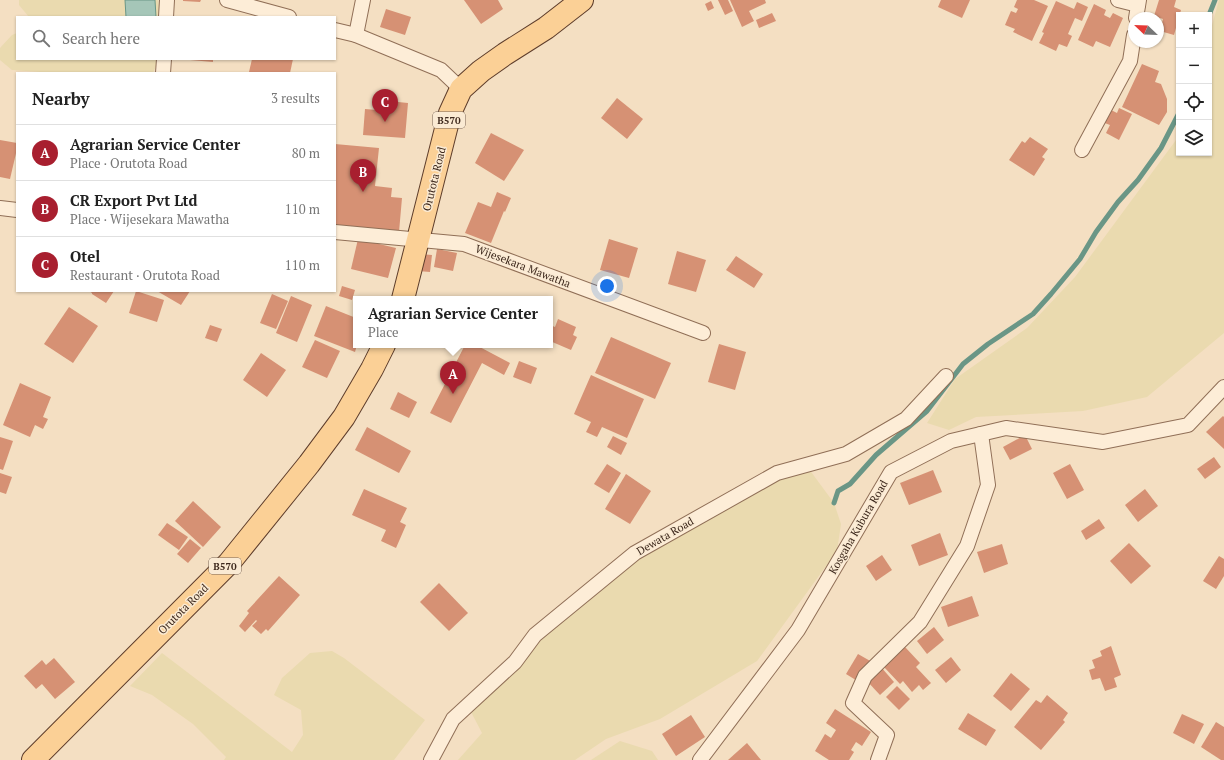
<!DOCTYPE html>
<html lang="en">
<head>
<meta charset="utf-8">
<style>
	body { margin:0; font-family:"PT Serif",serif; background:#f2f2f2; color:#222 }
	.controls { position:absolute; right:12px; top:12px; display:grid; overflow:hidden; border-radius:0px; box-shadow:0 1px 3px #0004 }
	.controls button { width:36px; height:36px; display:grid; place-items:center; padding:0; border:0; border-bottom:1px solid #e0e0e0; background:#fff; color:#222; font:20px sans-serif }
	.compass { position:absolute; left:1128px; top:12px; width:36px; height:36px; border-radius:50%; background:#fff; box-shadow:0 1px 3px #0004; rotate:293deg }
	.you { position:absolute; left:607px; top:286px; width:14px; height:14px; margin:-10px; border:3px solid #fff; border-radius:50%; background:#1a73e8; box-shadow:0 0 0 6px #1a73e833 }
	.badge { display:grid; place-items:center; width:26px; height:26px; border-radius:50%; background:#a81f2f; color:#fff; font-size:13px; font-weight:700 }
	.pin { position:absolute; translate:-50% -33px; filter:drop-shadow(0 1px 2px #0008) }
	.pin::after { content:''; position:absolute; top:21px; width:14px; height:12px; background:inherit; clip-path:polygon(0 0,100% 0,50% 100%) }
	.popup { position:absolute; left:353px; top:296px; width:200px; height:52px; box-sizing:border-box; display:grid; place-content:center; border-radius:0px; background:#fff; filter:drop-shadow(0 1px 3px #0005); font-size:13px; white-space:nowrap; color:#767676 }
	.popup b { font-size:15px; color:#222 }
	.popup::after { content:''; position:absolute; left:50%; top:100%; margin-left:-8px; border:8px solid transparent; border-top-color:#fff }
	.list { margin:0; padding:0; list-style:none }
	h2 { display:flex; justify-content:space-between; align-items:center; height:52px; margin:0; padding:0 16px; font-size:17px }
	h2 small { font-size:13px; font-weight:400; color:#767676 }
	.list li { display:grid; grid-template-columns:26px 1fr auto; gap:12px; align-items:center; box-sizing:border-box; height:56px; padding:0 16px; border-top:1px solid #e0e0e0 }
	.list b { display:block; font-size:15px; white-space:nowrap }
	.list p { margin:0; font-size:13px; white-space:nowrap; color:#767676 }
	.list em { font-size:13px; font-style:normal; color:#767676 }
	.icon { flex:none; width:22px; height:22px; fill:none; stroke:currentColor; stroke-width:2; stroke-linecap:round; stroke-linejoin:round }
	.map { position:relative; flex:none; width:1224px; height:760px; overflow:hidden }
	.search { position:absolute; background:#fff; box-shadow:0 1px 3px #0004; left:16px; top:16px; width:320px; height:44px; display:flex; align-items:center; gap:10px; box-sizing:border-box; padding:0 14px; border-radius:0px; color:#767676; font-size:15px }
	.panel { position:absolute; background:#fff; box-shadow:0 1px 3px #0004; left:16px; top:72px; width:320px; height:220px; border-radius:0px }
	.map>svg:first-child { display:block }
	.farmland { fill:#eadaaf }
	.water { fill:#a5c6b8; stroke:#6a9686 }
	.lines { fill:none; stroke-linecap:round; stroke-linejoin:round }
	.stream { stroke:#6a9686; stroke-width:5 }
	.building { fill:#d69174 }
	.street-casing { stroke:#906f57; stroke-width:16 }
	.primary-casing { stroke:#5e3d2b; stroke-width:24 }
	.street { stroke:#fdedd7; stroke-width:14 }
	.primary { stroke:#fbd096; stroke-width:22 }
	.labels { text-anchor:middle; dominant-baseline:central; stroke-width:3; stroke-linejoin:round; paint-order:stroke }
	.shield { fill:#faead3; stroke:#766354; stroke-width:1 }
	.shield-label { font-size:10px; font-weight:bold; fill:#3e291d }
	.street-label { font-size:11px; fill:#3e291d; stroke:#faead3 }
</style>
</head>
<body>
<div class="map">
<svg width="1224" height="760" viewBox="0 0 1224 760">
	<rect width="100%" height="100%" fill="#f4dfc2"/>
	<g class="farmland">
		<path d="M19,0H158L161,17H29L19,5Z"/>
		<path d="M1219,0H1224V333L1147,397L1083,411L976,417L949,430L927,423L955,379L1027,328L1075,277L1179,136V153H1209V36Z"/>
		<path d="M17,33V59H159L153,73H54L12,70L0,60V48L12,35Z"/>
		<path d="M806,465L834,503L841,524L837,551L757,661L660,719L606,739L575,760H458L482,733L470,710L523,662L564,611L655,544Z"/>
		<path d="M332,651L344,658L425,720L394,760H224L226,757L193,724L152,695L130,686L162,653L292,752L303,735L301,710L274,695L282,678L310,653Z"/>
		<path d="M620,741L652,751L658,760H591Z"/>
	</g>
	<path class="water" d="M125,0H155L156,17H126Z"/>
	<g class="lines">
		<g class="stream">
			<path d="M1209,15L1215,0"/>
			<path d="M834,503L838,491L850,484L876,455L927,411L963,364L988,344L1033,314L1051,294L1080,259L1096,232L1118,202L1138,180L1161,148L1179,113"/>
		</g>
	</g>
	<g class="building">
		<path d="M183,0H201L200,2L183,1Z"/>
		<path d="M464,0H498L503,9L481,24Z"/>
		<path d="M718,0H728L733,11L725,15Z"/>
		<path d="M730,0H765L766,3L749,11L754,21L742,27Z"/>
		<path d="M941,0H970L962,18L938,7Z"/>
		<path d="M1017,0H1034L1048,6L1032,41L1013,32L1015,29L1005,25L1011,11L1016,13L1018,9L1014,7Z"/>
		<path d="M1159,0H1176L1174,7L1181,10L1174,35L1160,31L1163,19L1154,16Z"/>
		<path d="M711,1L714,8L708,11L705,4Z"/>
		<path d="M1056,1L1074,9L1077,2L1088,7L1082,21L1075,18L1068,34L1072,36L1067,47L1059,44L1056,51L1039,43L1044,33L1042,32Z"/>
		<path d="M1094,4L1106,10L1104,15L1110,18L1113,13L1123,18L1110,47L1096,41L1093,47L1078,40Z"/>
		<path d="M386,9L411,17L405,35L380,27Z"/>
		<path d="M772,13L776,21L759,28L756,20Z"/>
		<path d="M190,59H213V62L190,60Z"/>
		<path d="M252,59H293L290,73H256L249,72Z"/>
		<path d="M1142,64L1159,71L1155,82L1161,84L1167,99V112L1159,125L1122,107Z"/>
		<path d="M617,98L643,119L627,139L601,118Z"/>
		<path d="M378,100L408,103L405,138L363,135L365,109L377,110Z"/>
		<path d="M1119,108L1132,114L1119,140L1106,133L1110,125L1102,122L1109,109L1117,113Z"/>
		<path d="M491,133L524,150L504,181L475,163Z"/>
		<path d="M1030,137L1048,149L1042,157L1045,159L1034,176L1009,160L1022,141L1025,143Z"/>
		<path d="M0,140L17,143V149L10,179L0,177Z"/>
		<path d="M335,144L379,148L375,186L392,188L391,197L402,198L399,232L335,226Z"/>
		<path d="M497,192L511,198L505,212L504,211L491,243L465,233L478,202L491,207Z"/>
		<path d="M358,239L396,248L388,278L351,269Z"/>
		<path d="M609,239L638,248L629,278L600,270Z"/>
		<path d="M437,249L457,253L453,271L434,267Z"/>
		<path d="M677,251L706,260L696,292L668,284Z"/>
		<path d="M420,254L432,255L430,272L418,271Z"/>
		<path d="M736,256L763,274L754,288L726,270Z"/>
		<path d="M342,286L355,290L352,300L339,296Z"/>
		<path d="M89,291H114L106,303L92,294V293Z"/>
		<path d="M136,291L164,300L157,322L129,313Z"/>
		<path d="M157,291H190L181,305Z"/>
		<path d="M272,294L288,301L276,329L260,323Z"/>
		<path d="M291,296L312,305L297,342L276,333Z"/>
		<path d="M326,306L356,318V345H357L355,352L314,336Z"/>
		<path d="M69,307L98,326L73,363L44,344Z"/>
		<path d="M558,319L576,327L573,335L577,337L571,350L550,341V325L555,327Z"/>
		<path d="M210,325L222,329L217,342L205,338Z"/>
		<path d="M611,337L671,363L655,399L595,373Z"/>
		<path d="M315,340L340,351L327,378L302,367Z"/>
		<path d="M719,344L746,352L735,390L708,382Z"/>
		<path d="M465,345H476L510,363L504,375L482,363L451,423L430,413Z"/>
		<path d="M261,353L286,370L267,397L243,380Z"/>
		<path d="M519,361L537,368L531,384L513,377Z"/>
		<path d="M591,375L644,399L627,438L602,427L597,437L586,432L591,422L574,414Z"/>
		<path d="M20,383L51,397L43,417L48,419L43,429L35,425L30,437L3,425Z"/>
		<path d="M398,392L417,402L409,418L390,409Z"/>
		<path d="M1223,416L1224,417V449L1206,432Z"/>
		<path d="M367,427L411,451L399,473L355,450Z"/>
		<path d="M1025,435L1032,449L1010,460L1003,447Z"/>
		<path d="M613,436L627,443L621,455L607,447Z"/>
		<path d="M0,437L13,441L3,470L0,469Z"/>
		<path d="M1214,457L1221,467L1205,479L1197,469Z"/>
		<path d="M607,464L621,473L609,493L594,484Z"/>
		<path d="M1070,464L1084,490L1067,499L1053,473Z"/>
		<path d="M933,470L942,492L909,505L900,483Z"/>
		<path d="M0,473L12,477L6,494L0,492Z"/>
		<path d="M626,474L651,491L630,524L605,509Z"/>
		<path d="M364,489L407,508L400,522L406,525L396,548L381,541L386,530L352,515Z"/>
		<path d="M1145,489L1158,506L1138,522L1125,505Z"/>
		<path d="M193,501L221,527L203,547L175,521Z"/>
		<path d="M1099,519L1105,528L1086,540L1081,531Z"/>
		<path d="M167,523L188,537L179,550L158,535Z"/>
		<path d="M940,533L948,555L919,566L911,545Z"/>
		<path d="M190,539L201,548L188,563L177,554Z"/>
		<path d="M1129,543L1151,566L1131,584L1110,561Z"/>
		<path d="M1002,544L1008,564L984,573L977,552Z"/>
		<path d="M882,555L892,570L876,581L866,566Z"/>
		<path d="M1219,556L1224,559V576L1216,589L1203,581Z"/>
		<path d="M279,576L300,595L268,631L266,629L261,634L252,626L257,621L256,620L245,632L239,626L249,613L247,611Z"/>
		<path d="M439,583L468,613L449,631L420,602Z"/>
		<path d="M972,596L979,616L948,627L941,607Z"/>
		<path d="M934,627L944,640L927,654L917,641Z"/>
		<path d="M1111,646L1121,675L1114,678L1117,687L1105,691L1100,678L1092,680L1089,670L1095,668L1092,660L1102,656L1100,651Z"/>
		<path d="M905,647L920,663L916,667L931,683L923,690L919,685L912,692L903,681L900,684L884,667Z"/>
		<path d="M858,654L872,662L859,682L846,674Z"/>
		<path d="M951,657L961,670L946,683L935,670Z"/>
		<path d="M54,658L75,682L55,699L42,684L36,689L24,676L42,660L46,665Z"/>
		<path d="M881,667L894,682L880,695L866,680Z"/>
		<path d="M1011,673L1030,689L1011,711L993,696Z"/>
		<path d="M897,686L910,699L899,710L886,697Z"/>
		<path d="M1047,695L1068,713L1063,720L1065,722L1041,750L1014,727L1036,700L1041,703Z"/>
		<path d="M835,709L871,732L862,746L856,742L851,750L854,752L849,760H829L815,751L825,734L831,738L836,730L826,723Z"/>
		<path d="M968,713L996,730L986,746L958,729Z"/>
		<path d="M1182,714L1204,724L1194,744L1173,733Z"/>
		<path d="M691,715L705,737L676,756L662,734Z"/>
		<path d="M1216,722L1224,727V760H1221L1201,747Z"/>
		<path d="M747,743L761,760H728Z"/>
	</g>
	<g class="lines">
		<g class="street-casing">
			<g id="street">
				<path d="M227,0L289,17"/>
				<path d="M1118,0L1138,5"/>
				<path d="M166,17L167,0"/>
				<path d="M1136,18L1139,0"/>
				<path d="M335,30L356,35L441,70L461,89"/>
				<path d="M356,35L363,0"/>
				<path d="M163,73L164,59"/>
				<path d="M1082,150L1130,61L1134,35"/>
				<path d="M0,208L17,210"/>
				<path d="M335,232L464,244L703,333"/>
				<path d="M431,760L453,719L515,662L535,635L635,553L777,473L846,454L906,419L946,376"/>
				<path d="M700,760L798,630L891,472L951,441L1006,428L1103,442L1188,425L1224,387"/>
				<path d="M878,760L887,735L853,703L865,676L920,622L967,546L988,485L981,434"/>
			</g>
		</g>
		<g class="primary-casing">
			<g id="primary">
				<path d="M403,299L450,113L461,89L481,71L505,54L546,28L582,0"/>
				<path d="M33,760L229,563L309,464L344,417L372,369L384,345"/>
			</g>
		</g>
		<use href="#street" class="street"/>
		<use href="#primary" class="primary"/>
	</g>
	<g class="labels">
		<g class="shield">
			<rect x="433" y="112" width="32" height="16" rx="3"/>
			<rect x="209" y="558" width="32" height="16" rx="3"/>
		</g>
		<g class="shield-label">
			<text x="449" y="120">B570</text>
			<text x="225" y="566">B570</text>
		</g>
		<g class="street-label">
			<text transform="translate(434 179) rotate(-76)">Orutota Road</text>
			<text transform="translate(523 266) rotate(21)">Wijesekara Mawatha</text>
			<text transform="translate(858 527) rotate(-60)">Kosgaha Kubura Road</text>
			<text transform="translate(665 536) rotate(-30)">Dewata Road</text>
			<text transform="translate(183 609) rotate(-45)">Orutota Road</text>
		</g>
	</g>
</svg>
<div class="controls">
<button>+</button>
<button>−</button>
<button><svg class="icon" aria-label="locate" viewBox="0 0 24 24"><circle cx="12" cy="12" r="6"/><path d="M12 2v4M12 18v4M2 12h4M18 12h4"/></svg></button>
<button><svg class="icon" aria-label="layers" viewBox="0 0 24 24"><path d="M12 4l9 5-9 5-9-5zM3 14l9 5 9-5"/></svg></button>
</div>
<svg class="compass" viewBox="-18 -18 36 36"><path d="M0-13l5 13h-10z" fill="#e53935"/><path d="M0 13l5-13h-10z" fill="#767676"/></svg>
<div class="you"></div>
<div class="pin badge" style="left:453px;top:394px">A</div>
<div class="popup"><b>Agrarian Service Center</b>Place</div>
<div class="pin badge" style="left:363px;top:192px">B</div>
<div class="pin badge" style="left:385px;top:122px">C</div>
<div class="search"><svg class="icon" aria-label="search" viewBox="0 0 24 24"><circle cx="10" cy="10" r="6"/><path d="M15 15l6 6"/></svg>Search here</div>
<section class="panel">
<h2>Nearby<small>3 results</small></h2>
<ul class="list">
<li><span class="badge">A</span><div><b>Agrarian Service Center</b><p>Place · Orutota Road</p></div><em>80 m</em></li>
<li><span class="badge">B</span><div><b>CR Export Pvt Ltd</b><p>Place · Wijesekara Mawatha</p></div><em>110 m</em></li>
<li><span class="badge">C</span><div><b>Otel</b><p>Restaurant · Orutota Road</p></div><em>110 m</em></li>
</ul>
</section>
</div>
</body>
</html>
